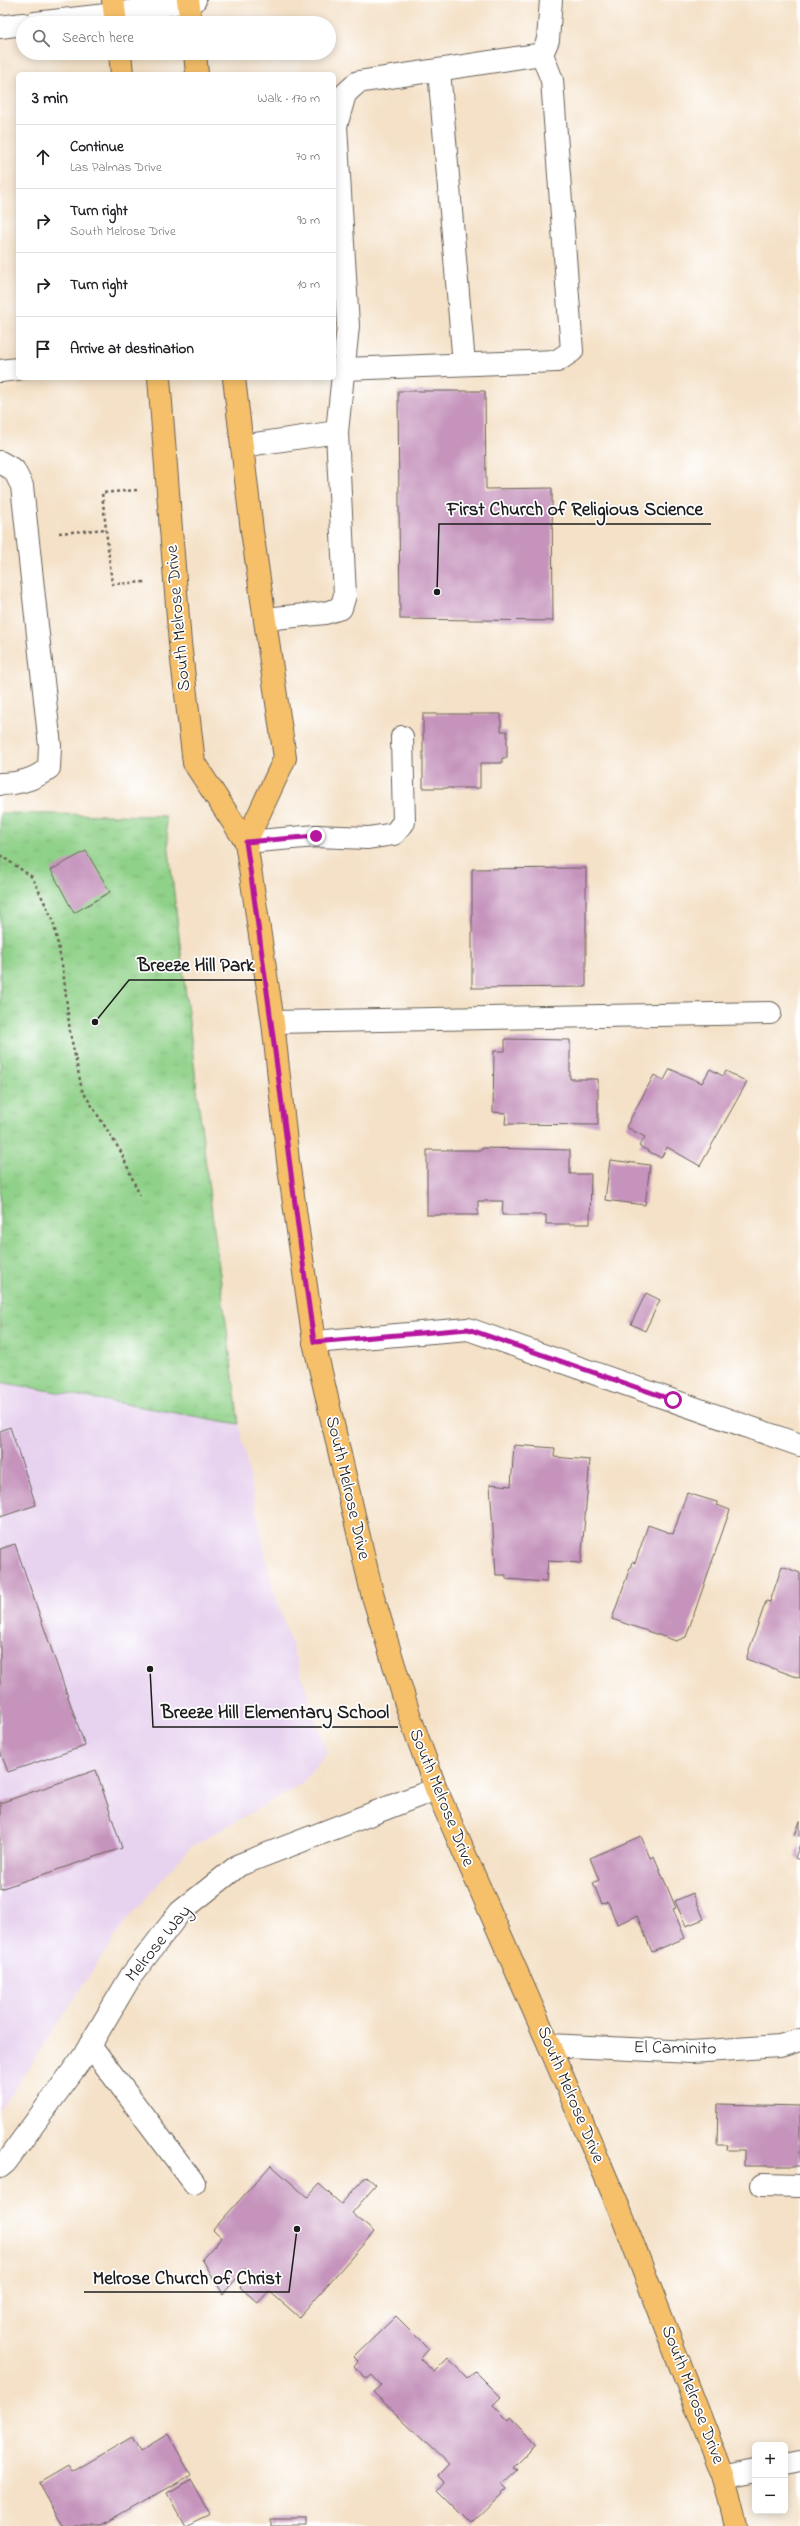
<!DOCTYPE html>
<html lang="en">
<head>
<meta charset="utf-8">
<style>
	body { margin:0; font-family:"Indie Flower",sans-serif; background:#f2f2f2; color:#202124 }
	.controls { position:absolute; right:12px; bottom:12px; display:grid; overflow:hidden; border-radius:6px; box-shadow:0 2px 10px #0003 }
	.controls button { width:36px; height:36px; display:grid; place-items:center; padding:0; border:0; border-bottom:1px solid #e0e0e0; background:#fff; color:#202124; font:20px sans-serif }
	.stop { position:absolute; width:12px; height:12px; margin:-9px; border:3px solid #b5179e; border-radius:50%; background:#fff }
	.stop.end { background:#b5179e; border-color:#fff; box-shadow:0 1px 4px #0008 }
	.list { margin:0; padding:0; list-style:none }
	h2 { display:flex; justify-content:space-between; align-items:center; height:52px; margin:0; padding:0 16px; font-size:17px }
	h2 small { font-size:13px; font-weight:400; color:#757577 }
	.list li { display:grid; grid-template-columns:26px 1fr auto; gap:12px; align-items:center; box-sizing:border-box; height:64px; padding:0 16px; border-top:1px solid #e0e0e0 }
	.list b { display:block; font-size:15px; white-space:nowrap }
	.list p { margin:0; font-size:13px; white-space:nowrap; color:#757577 }
	.list em { font-size:13px; font-style:normal; color:#757577 }
	.icon { flex:none; width:22px; height:22px; fill:none; stroke:currentColor; stroke-width:2; stroke-linecap:round; stroke-linejoin:round }
	.map { position:relative; flex:none; width:800px; height:2526px; overflow:hidden }
	.search { position:absolute; background:#fff; box-shadow:0 2px 10px #0003; left:16px; top:16px; width:320px; height:44px; display:flex; align-items:center; gap:10px; box-sizing:border-box; padding:0 14px; border-radius:22px; color:#757577; font-size:15px }
	.panel { position:absolute; background:#fff; box-shadow:0 2px 10px #0003; left:16px; top:72px; width:320px; height:308px; border-radius:6px }
	.map>svg:first-child { display:block }
	.built { fill:#e7d2ef }
	.grass { fill:url(#grass-tufts); stroke:#567652 }
	.building { fill:#c593bc }
	.lines { fill:none; stroke-linecap:round; stroke-linejoin:round }
	.minor-casing { stroke:#686158; stroke-width:24 }
	.major-casing { stroke:#686158; stroke-width:24 }
	.path { stroke:#686158; stroke-width:2.5; stroke-dasharray:3 3; stroke-linecap:butt }
	.minor { stroke:#fff; stroke-width:22 }
	.major { stroke:#f6c06b; stroke-width:22 }
	.route { stroke:#b5179e; stroke-width:5 }
	.labels { text-anchor:middle; dominant-baseline:central; stroke-width:3.5; stroke-linejoin:round; paint-order:stroke }
	.street-label { font-size:18px; fill:#1c1c1c; stroke:#fff }
	.leader { fill:none; stroke:#1c1c1c; stroke-width:1.5 }
	.callout-dot { fill:#1c1c1c; stroke:#fff; stroke-width:1.5 }
	.callout-label { font-size:19px; text-anchor:middle; font-weight:bold; fill:#1c1c1c; stroke:#fff; stroke-width:3.5; stroke-linejoin:round; paint-order:stroke }
</style>
</head>
<body>
<div class="map">
<svg width="800" height="2526" viewBox="0 0 800 2526">
	<defs>
		<pattern id="grass-tufts" width="24" height="20" patternUnits="userSpaceOnUse"><rect width="24" height="20" fill="#90d189"/><path d="M3 7l-1-3M5 7V3M7 7l1-3M15 17l-1-3M17 17v-4M19 17l1-3" fill="none" stroke="#7cb376"/></pattern>
	</defs>
	<rect width="100%" height="100%" fill="#fff"/>
	<filter id="ink" filterUnits="userSpaceOnUse"><feTurbulence type="fractalNoise" baseFrequency=".025" numOctaves="2"/><feDisplacementMap in="SourceGraphic" scale="8" xChannelSelector="R" yChannelSelector="G"/><feConvolveMatrix kernelMatrix="1 2 1 2 8 2 1 2 1" color-interpolation-filters="sRGB"/></filter>
	<filter id="wash" filterUnits="userSpaceOnUse"><feTurbulence type="fractalNoise" baseFrequency=".012" numOctaves="4" result="noise"/><feDisplacementMap in="SourceGraphic" scale="16" xChannelSelector="R" yChannelSelector="G"/><feGaussianBlur stdDeviation="0.9" result="paint"/><feColorMatrix in="noise" values="0 0 0 0 0 0 0 0 0 0 0 0 0 0 0 0 0 1.4 0 .05"/><feComposite in="paint" operator="in"/></filter>
	<g filter="url(#wash)">
		<rect width="100%" height="100%" fill="#f4e1c7"/>
		<path class="built" d="M0,1381L239,1424L272,1585L327,1753L301,1784L189,1848L123,1925L0,2111Z"/>
		<path class="grass" d="M0,813L165,816L205,1158L239,1424L0,1382Z"/>
		<g id="blocks">
			<g class="building">
				<path d="M398,391H485L486,489L552,488L553,621L400,619Z"/>
				<path d="M423,714H501V731H507V758H502V763H480V788H423Z"/>
				<path d="M86,851L110,892L74,913L51,870Z"/>
				<path d="M586,868V987L472,988V869Z"/>
				<path d="M505,1039L570,1040V1079H598V1125L505,1124L506,1113L493,1112L494,1051H505Z"/>
				<path d="M670,1069L702,1083L710,1069L723,1076L726,1071L747,1082L700,1166L667,1147L661,1158L639,1146L645,1137L626,1127L654,1075L664,1080Z"/>
				<path d="M482,1148L570,1150V1174H591L590,1224H546V1215H502L503,1201H478V1215H427V1150H482Z"/>
				<path d="M610,1160L650,1165L645,1205L605,1200Z"/>
				<path d="M646,1293L660,1300L645,1331L631,1324Z"/>
				<path d="M10,1427L36,1505L0,1517V1431Z"/>
				<path d="M514,1445L555,1448L554,1457L590,1460L581,1563L548,1561L546,1582L506,1579V1575H496L490,1484L511,1486Z"/>
				<path d="M687,1493L717,1502V1505L730,1510L686,1637L676,1641L612,1619L632,1562L635,1563L648,1525L673,1534Z"/>
				<path d="M15,1544L85,1746L8,1772L0,1751V1549Z"/>
				<path d="M782,1566L800,1573V1678L746,1659L766,1601L770,1602Z"/>
				<path d="M96,1770L122,1848L0,1889V1803Z"/>
				<path d="M800,1821V1836L795,1835Z"/>
				<path d="M641,1836L650,1858L654,1856L676,1908L673,1909L685,1938L652,1952L637,1916L617,1924L608,1902L602,1904L593,1883L599,1880L590,1858Z"/>
				<path d="M800,1844V1860L795,1858Z"/>
				<path d="M693,1893L704,1919L686,1926L675,1901Z"/>
				<path d="M718,2104L800,2106V2166H744V2150H727L728,2145H717Z"/>
				<path d="M271,2165L307,2197L319,2184L341,2204L366,2176L376,2185L352,2213L374,2232L299,2317L269,2291L258,2303L240,2287L251,2274L245,2269L223,2294L202,2259L221,2238L213,2230Z"/>
				<path d="M396,2316L429,2349L420,2359L434,2372L448,2358L467,2378L475,2371L501,2397L493,2405L508,2420L510,2417L537,2444L513,2468L517,2470L502,2484L507,2489L471,2524L437,2490L444,2482L438,2476L449,2465L373,2392L381,2385L372,2375L367,2379L354,2366L358,2361L354,2357Z"/>
				<path d="M168,2434L191,2475L101,2526H63L39,2483L68,2466L72,2472L132,2437L140,2451Z"/>
				<path d="M191,2480L210,2514L185,2526L167,2493Z"/>
				<rect x="271" y="2519" width="36" height="7"/>
			</g>
		</g>
	</g>
	<g filter="url(#ink)">
		<use href="#blocks" fill-opacity="0" stroke="#686158" stroke-width="1"/>
		<g class="lines">
			<g class="minor-casing">
				<g id="minor">
					<path d="M35,23L115,14L195,0"/>
					<path d="M0,27L23,24"/>
					<path d="M439,70L464,364"/>
					<path d="M344,369L557,361L572,351L552,80L542,54"/>
					<path d="M0,371L18,369"/>
					<path d="M337,432L348,326L336,126L345,94L358,82L542,54L548,40L551,0"/>
					<path d="M242,446L337,432L345,595L341,608L325,613L265,619"/>
					<path d="M0,462L14,470L22,486L50,746L49,768C34,780 19,784 0,784"/>
					<path d="M246,842L316,836L368,838L394,834L404,822L402,737"/>
					<path d="M273,1022L770,1013"/>
					<path d="M314,1342L468,1329L800,1445"/>
					<path d="M90,2045L194,2183"/>
					<path d="M549,2045L691,2052L780,2046L800,2040"/>
					<path d="M0,2167L6,2162L83,2057L131,1976L180,1912L239,1865L436,1789"/>
					<path d="M762,2185L800,2186"/>
					<path d="M785,2464L800,2461"/>
					<path d="M724,2478L755,2471"/>
				</g>
			</g>
			<g class="major-casing">
				<g id="major">
					<path d="M113,0L116,23"/>
					<path d="M188,0L191,23"/>
					<path d="M120,53L122,74"/>
					<path d="M195,53L197,74"/>
					<path d="M159,378L180,643L194,763L246,842L273,1022L288,1161L314,1342L372,1593L409,1714L436,1789L549,2045L619,2208L724,2478L736,2526"/>
					<path d="M234,378L252,531L285,758L246,842"/>
				</g>
			</g>
			<g class="path">
				<path d="M137,490L102,493L112,584L145,582"/>
				<path d="M59,533L106,529"/>
				<path d="M0,855L32,877L53,920L63,970L70,1032L82,1090L121,1152L140,1196"/>
			</g>
			<use href="#minor" class="minor"/>
			<use href="#major" class="major"/>
		</g>
	</g>
	<g class="lines" filter="url(#ink)">
		<path class="route" d="M316,836L246,842C271,1009 290,1176 314,1342L468,1329L673,1400"/>
	</g>
	<g class="labels">
		<g class="street-label">
			<text transform="translate(179 618) rotate(-95)">South Melrose Drive</text>
			<text transform="translate(347 1488) rotate(77)">South Melrose Drive</text>
			<text transform="translate(441 1798) rotate(68)">South Melrose Drive</text>
			<text transform="translate(159 1944) rotate(-51)">Melrose Way</text>
			<text transform="translate(675 2049) rotate(1)">El Caminito</text>
			<text transform="translate(570 2095) rotate(67)">South Melrose Drive</text>
			<text transform="translate(692 2395) rotate(69)">South Melrose Drive</text>
		</g>
	</g>
	<path class="leader" d="M437 592L439 524H711M95 1022L129 980H262M150 1669L153 1727H398M297 2229L289 2292H84"/>
	<g class="callout-dot">
		<circle cx="437" cy="592" r="4"/>
		<circle cx="95" cy="1022" r="4"/>
		<circle cx="150" cy="1669" r="4"/>
		<circle cx="297" cy="2229" r="4"/>
	</g>
	<g class="callout-label">
		<text x="575" y="515">First Church of Religious Science</text>
		<text x="196" y="971">Breeze Hill Park</text>
		<text x="275" y="1718">Breeze Hill Elementary School</text>
		<text x="187" y="2284">Melrose Church of Christ</text>
	</g>
</svg>
<div class="controls">
<button>+</button>
<button>−</button>
</div>
<div class="stop" style="left:673px;top:1400px"></div>
<div class="stop end" style="left:316px;top:836px"></div>
<div class="search"><svg class="icon" aria-label="search" viewBox="0 0 24 24"><circle cx="10" cy="10" r="6"/><path d="M15 15l6 6"/></svg>Search here</div>
<section class="panel">
<h2>3 min<small>Walk · 170 m</small></h2>
<ul class="list">
<li><svg class="icon" aria-label="ahead" viewBox="0 0 24 24"><path d="M12 20V5M6 11l6-6 6 6"/></svg><div><b>Continue</b><p>Las Palmas Drive</p></div><em>70 m</em></li>
<li><svg class="icon" aria-label="right" viewBox="0 0 24 24"><path d="M7 20v-9h11M14 6l5 5-5 5"/></svg><div><b>Turn right</b><p>South Melrose Drive</p></div><em>90 m</em></li>
<li><svg class="icon" aria-label="right" viewBox="0 0 24 24"><path d="M7 20v-9h11M14 6l5 5-5 5"/></svg><div><b>Turn right</b></div><em>10 m</em></li>
<li><svg class="icon" aria-label="arrive" viewBox="0 0 24 24"><path d="M6 21V4h12l-3 4 3 4H6"/></svg><div><b>Arrive at destination</b></div></li>
</ul>
</section>
</div>
</body>
</html>
